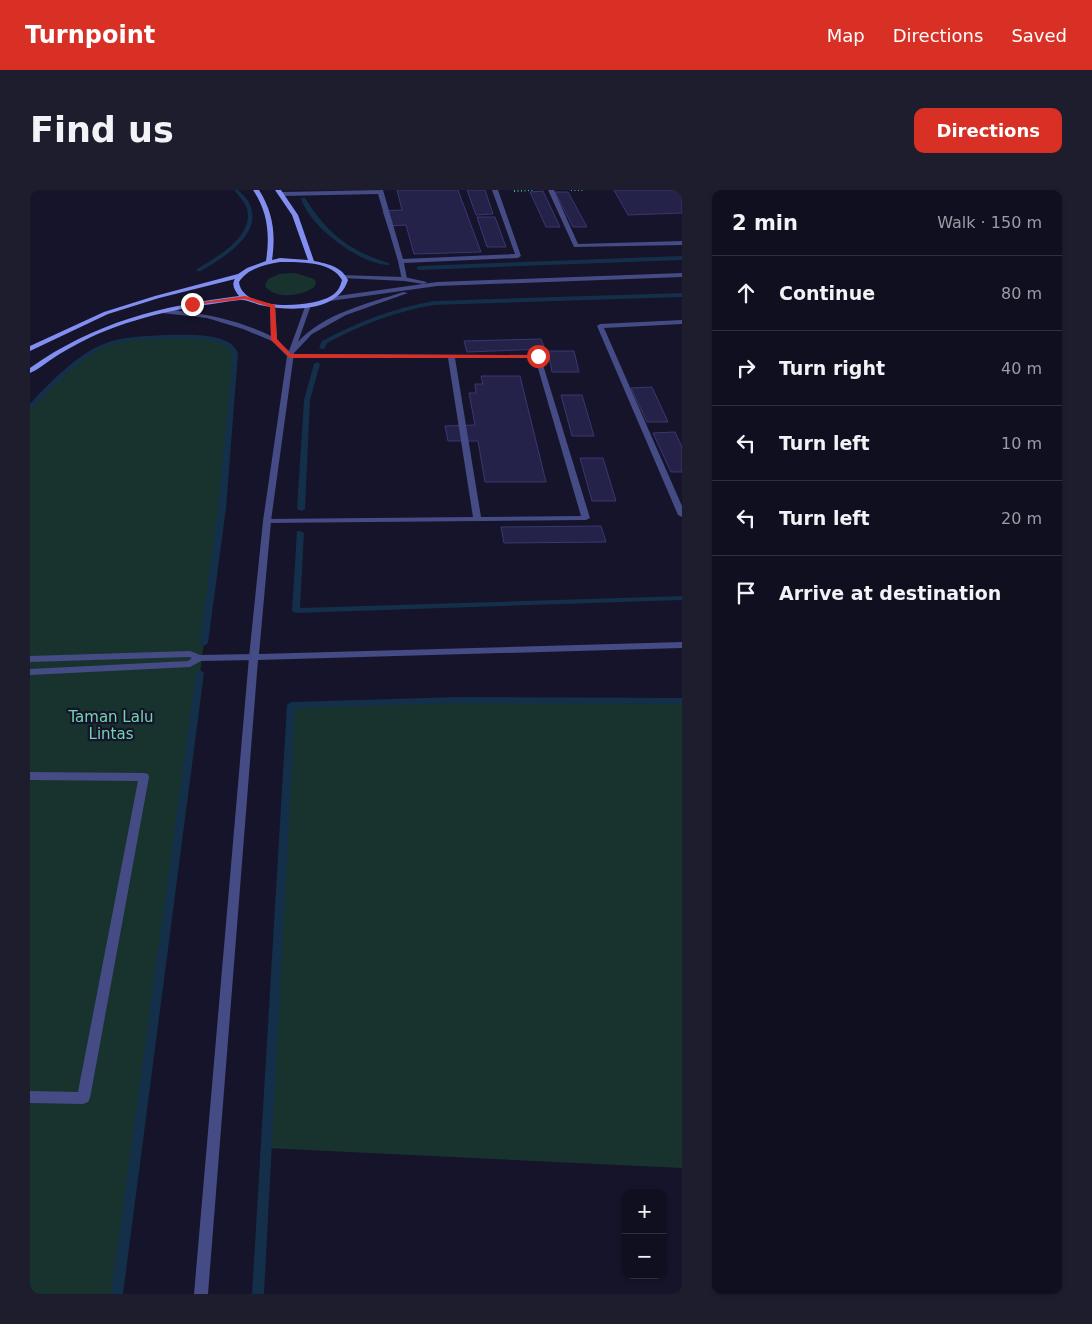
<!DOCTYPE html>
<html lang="en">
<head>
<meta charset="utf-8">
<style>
	body { margin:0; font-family:"DejaVu Sans",sans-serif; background:#1e1d2d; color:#f1f3f6 }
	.controls { position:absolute; right:15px; bottom:15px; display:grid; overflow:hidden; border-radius:10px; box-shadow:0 1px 4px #0004 }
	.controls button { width:45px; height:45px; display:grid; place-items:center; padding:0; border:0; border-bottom:1px solid #302f3e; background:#100f20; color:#f1f3f6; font:25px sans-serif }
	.stop { position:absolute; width:15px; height:15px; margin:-11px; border:4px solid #d93025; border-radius:50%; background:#fff }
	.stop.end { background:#d93025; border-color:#fff; box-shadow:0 1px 5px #0008 }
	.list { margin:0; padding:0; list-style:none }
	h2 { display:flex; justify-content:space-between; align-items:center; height:65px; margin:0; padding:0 20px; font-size:21px }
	h2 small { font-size:16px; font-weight:400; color:#9c9ca5 }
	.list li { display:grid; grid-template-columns:32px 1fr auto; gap:15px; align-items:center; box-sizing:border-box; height:75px; padding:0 20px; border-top:1px solid #302f3e }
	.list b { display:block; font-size:19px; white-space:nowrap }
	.list em { font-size:16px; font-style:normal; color:#9c9ca5 }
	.icon { flex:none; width:28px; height:28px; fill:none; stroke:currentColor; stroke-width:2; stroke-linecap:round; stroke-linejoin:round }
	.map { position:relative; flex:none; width:652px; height:1104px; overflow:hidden; border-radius:10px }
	header { display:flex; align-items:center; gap:30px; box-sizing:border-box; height:70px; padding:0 25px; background:#d93025; color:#fff }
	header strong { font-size:24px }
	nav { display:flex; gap:28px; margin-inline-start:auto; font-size:18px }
	.intro { display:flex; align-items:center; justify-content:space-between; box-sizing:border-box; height:120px; padding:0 30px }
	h1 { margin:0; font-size:35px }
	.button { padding:12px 22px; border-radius:10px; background:#d93025; color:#fff; font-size:18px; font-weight:700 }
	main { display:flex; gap:30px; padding:0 30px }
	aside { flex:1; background:#100f20; border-radius:10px; box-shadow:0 1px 4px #0004 }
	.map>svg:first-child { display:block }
	.green { fill:#18332e }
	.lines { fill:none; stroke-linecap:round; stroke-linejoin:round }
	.stream { fill:#142f49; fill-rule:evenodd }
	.building { fill:#252249; stroke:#3a3772 }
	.path { stroke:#3fb19a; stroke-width:2; stroke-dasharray:1 2.5; stroke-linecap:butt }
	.service { fill:#454b84; fill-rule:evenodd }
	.pedestrian { fill:#454b84; fill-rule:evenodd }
	.minor { fill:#454b84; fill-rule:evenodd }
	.secondary { fill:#828ff1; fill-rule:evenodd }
	.route { fill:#d93025 }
	.labels { text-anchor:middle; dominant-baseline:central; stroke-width:4.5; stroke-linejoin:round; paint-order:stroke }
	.park-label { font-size:15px; fill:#73d5af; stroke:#15142a }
</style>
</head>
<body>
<header>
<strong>Turnpoint</strong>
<nav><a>Map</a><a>Directions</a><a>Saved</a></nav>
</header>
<div class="intro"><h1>Find us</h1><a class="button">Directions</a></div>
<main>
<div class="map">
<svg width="652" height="1104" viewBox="0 0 652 1104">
	<rect width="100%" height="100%" fill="#15142a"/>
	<g class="green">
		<path d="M265,83L284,89L286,93L284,97C273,106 245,110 235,96L238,89L249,84Z"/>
		<path d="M122,147C138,147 190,145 201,155C203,157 204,160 205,162L192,318L87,1104H0V218C14,201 53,164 73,156C88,149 106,149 122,147Z"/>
		<path d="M430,510L652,511V978L236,958L261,515Z"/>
	</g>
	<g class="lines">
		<g class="stream">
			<path d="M204,0H208C213,5 218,9 220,15C233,45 191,69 171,81H167V79C187,67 227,45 216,16C213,10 208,5 204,0Z"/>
			<path d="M271,8H275C297,43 319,61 359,73V75C330,75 278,35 271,8Z"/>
			<path d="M652,66V70L389,80L386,78L389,76Z"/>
			<path d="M652,103V107L404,115C366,121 331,135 297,153L294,159L289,158L292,151C328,132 364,118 404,111Z"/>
			<path d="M139,145C157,145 202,142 208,164L196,318L178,453L174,456L170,453L188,318L202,174V164L200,159C187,149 168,149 152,149C129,149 97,148 75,157C51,167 20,199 2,219L0,220V214C17,195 47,165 71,155C91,146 117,146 139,145Z"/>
			<path d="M287,172L290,174L280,210L275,319L271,321L267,319L274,210L284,174Z"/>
			<path d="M267,341H270L274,343L270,418L652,406V410L266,423L262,421Z"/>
			<path d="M170,480L174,483L93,1104H81L166,483Z"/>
			<path d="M430,507L652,508V514L430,513L265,518L234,1104H222L257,515L261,512Z"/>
		</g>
	</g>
	<g class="building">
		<path d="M367,0H428L451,62L384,64L376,35L358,36L353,21L372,20Z"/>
		<path d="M437,0H455L463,24L446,25Z"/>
		<path d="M584,0H649L652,5V23L598,25Z"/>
		<path d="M513,1L530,37H516L500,2Z"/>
		<path d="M525,2H538L557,37H543Z"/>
		<path d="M447,27H465L476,57H457Z"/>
		<path d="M511,149L515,159L437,162L434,151Z"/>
		<path d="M518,161H544L549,182H522Z"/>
		<path d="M451,186H490L516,292H455L448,251H418L415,236L445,235L439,203H446L445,194H453Z"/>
		<path d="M622,197L638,232H617L601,198Z"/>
		<path d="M531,205H552L564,246H542Z"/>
		<path d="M645,242L652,257V282H641L623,243Z"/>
		<path d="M550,268H573L586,311H562Z"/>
		<path d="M571,336L576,352L474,353L471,337Z"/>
	</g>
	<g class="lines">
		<g class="path">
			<path d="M541,0H553"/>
			<path d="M484,1L505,0"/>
		</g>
		<g class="service">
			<path d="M353,0L373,69L485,64L462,0H468L491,66L488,68L374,73L377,89L372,90L368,71L348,4L252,6L249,4L252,2Z"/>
			<path d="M518,0H524L548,54L652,51V55L544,57Z"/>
			<path d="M652,130V134L574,138L652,316V327L648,325L567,136L570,134Z"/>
			<path d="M260,164L510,165L560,328L556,330L234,333V329H237L443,327L418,168L258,167V165ZM425,168H505L551,326L451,327Z"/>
			<path d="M160,461L170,465L224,464L229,467L224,470L171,471L160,477L0,485V479L158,471L162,468L159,467L0,472V466Z"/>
		</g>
		<path class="pedestrian" d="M0,582L114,583L118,584L119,587L60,908L58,912L53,914L0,913V901L48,902L108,591L0,590Z"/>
		<g class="minor">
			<path d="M652,83V87L407,96L300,111L297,109L300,107L407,92Z"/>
			<path d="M310,85L374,87L397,92L394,94L374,91L312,88L309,86Z"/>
			<path d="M373,102L378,103L316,125L282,144L264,163L241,331L229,464L652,452V458L228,470L178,1104H164L219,467L233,331L257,166L242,151L213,139L177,128L132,123L129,121C135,118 144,120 151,121C183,125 212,132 241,146L240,116L245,115L247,150L259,161L276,114L281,115L268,152C294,123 337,114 373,102Z"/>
		</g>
		<path class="secondary" d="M223,0H229C243,22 246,44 242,70L250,68L278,70L262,25L245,0H251L268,25L284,71C298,74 311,76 318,90C308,122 262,121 235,116C227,115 217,109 210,110C156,117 109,125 59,148C45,155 32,162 19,171C13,175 7,180 0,183V178C65,132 131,116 209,106C205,101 201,95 205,89L129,108L78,124L0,161V156L74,122L125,106L208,84L217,78L236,71C240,45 238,22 223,0ZM250,72C269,72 302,71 312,90C310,97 308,102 301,106C282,118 212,122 209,92C218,78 234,75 250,72Z"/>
	</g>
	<path class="route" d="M215,106L245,115L247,149L261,164L508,165L510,166L508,168H260L241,150L240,117L215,109L162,115L159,114Z"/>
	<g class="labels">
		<g class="park-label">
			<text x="81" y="527">Taman Lalu<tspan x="81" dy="17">Lintas</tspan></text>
		</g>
	</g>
</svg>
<div class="controls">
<button>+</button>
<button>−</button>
</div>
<div class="stop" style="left:508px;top:166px"></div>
<div class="stop end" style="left:162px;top:114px"></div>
</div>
<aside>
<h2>2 min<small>Walk · 150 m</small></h2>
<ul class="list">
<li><svg class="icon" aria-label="ahead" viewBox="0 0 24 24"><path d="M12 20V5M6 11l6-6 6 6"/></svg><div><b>Continue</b></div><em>80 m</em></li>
<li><svg class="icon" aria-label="right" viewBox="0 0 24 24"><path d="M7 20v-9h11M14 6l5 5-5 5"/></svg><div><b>Turn right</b></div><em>40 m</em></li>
<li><svg class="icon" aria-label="left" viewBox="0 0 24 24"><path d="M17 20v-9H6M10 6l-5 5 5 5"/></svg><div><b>Turn left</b></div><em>10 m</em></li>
<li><svg class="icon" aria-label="left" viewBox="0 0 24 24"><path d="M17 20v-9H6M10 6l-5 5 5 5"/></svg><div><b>Turn left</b></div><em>20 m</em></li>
<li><svg class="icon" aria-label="arrive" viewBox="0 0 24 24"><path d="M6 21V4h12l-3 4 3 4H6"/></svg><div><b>Arrive at destination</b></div></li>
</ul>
</aside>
</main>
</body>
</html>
